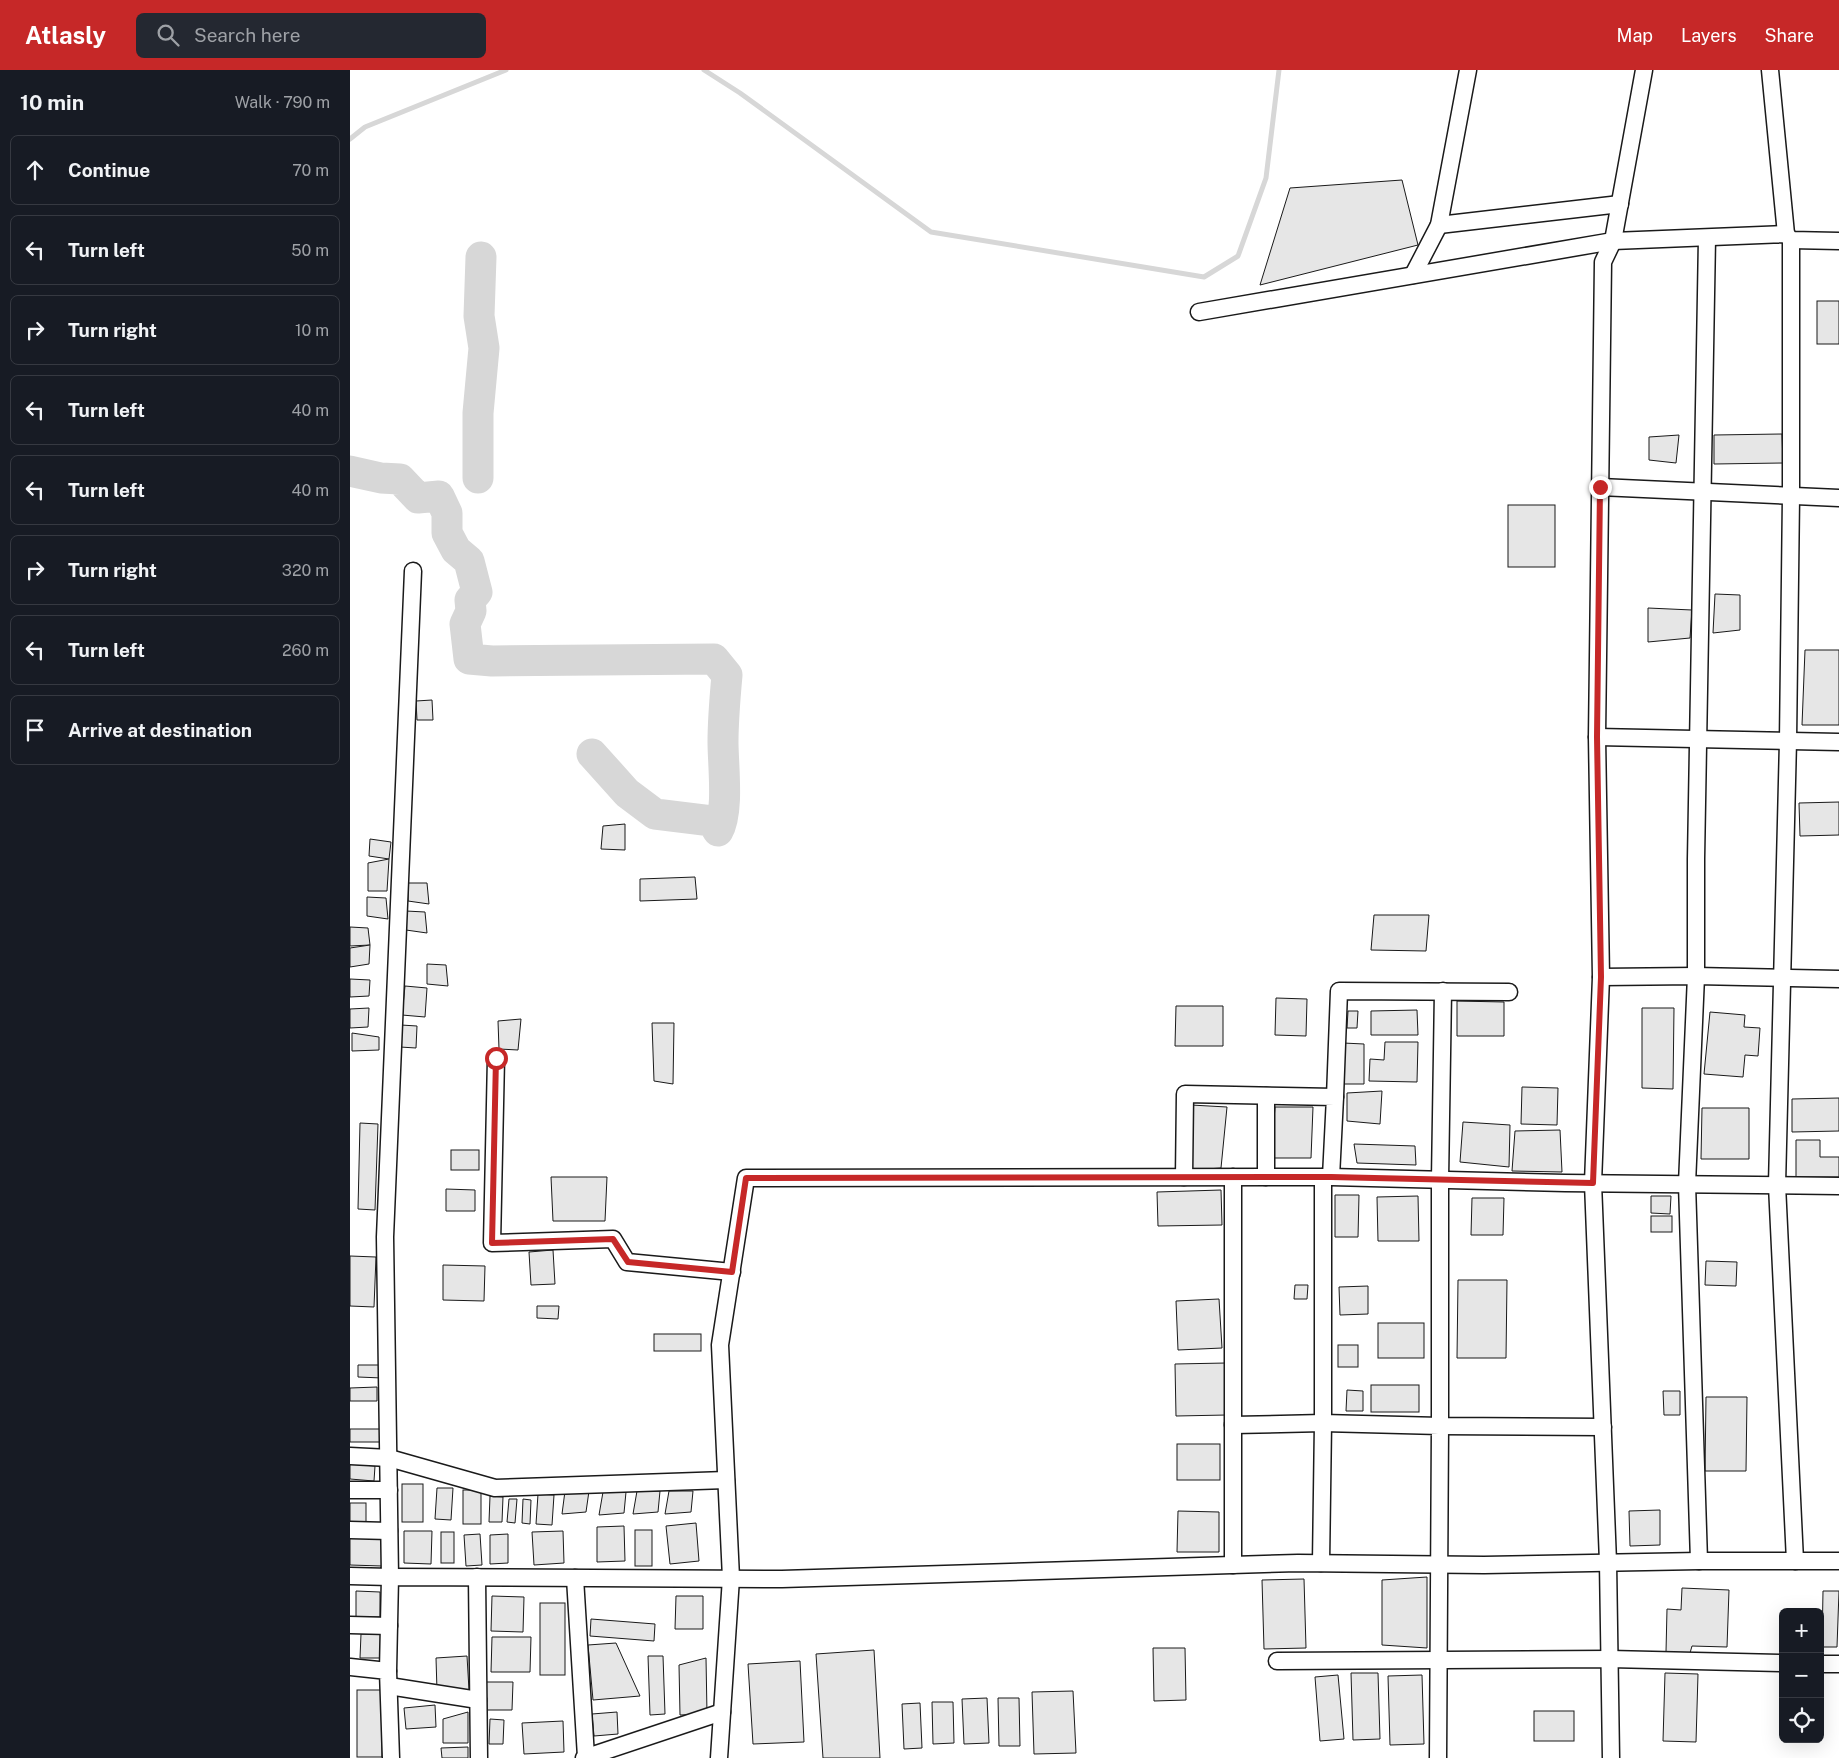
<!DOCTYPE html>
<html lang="en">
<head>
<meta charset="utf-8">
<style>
	body { margin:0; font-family:"Public Sans",sans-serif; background:#242831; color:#f1f3f6 }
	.controls { position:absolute; right:15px; bottom:15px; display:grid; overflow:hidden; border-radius:8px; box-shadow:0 5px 20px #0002 }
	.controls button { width:45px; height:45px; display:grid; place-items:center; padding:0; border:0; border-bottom:1px solid #363941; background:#171b24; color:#f1f3f6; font:25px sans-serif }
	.stop { position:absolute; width:15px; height:15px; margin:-11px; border:4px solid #c62828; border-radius:50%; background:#fff }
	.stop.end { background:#c62828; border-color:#fff; box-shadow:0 1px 5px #0008 }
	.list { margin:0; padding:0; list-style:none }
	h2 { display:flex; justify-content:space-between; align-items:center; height:65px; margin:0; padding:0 20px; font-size:21px }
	h2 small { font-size:16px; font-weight:400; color:#9ea1a6 }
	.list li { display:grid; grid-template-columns:32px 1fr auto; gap:15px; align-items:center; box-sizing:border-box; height:70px; margin:0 10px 10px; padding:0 10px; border:1px solid #363941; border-radius:8px }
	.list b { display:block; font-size:19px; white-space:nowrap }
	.list em { font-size:16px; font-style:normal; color:#9ea1a6 }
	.icon { flex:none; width:28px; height:28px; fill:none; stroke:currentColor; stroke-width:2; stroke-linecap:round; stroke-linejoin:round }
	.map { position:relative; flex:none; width:1489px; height:1688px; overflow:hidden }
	header { display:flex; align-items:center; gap:30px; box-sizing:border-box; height:70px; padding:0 25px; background:#c62828; color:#fff }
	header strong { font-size:24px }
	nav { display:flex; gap:28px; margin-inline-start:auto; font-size:18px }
	.search { width:350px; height:45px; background:#242831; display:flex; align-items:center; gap:12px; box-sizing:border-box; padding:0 18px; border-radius:8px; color:#9ea1a6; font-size:19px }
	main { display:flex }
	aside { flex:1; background:#171b24 }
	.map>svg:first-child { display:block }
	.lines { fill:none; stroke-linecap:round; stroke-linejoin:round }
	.stream { stroke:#d7d7d7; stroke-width:5 }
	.river { stroke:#d7d7d7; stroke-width:31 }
	.building { fill:#e6e6e6; stroke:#1a1a1a }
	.street-casing { stroke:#1a1a1a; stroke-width:19 }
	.street { stroke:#fff; stroke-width:16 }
	.route { stroke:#c62828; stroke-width:6 }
</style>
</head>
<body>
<header>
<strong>Atlasly</strong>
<div class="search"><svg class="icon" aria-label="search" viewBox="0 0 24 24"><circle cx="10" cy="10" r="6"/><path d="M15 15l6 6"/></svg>Search here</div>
<nav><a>Map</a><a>Layers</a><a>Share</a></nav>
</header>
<main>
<aside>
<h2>10 min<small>Walk · 790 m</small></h2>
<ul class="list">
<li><svg class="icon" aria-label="ahead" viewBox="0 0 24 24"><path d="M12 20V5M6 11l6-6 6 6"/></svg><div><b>Continue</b></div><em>70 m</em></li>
<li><svg class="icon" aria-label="left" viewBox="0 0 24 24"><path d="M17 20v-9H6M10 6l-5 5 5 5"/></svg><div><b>Turn left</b></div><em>50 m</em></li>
<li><svg class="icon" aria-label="right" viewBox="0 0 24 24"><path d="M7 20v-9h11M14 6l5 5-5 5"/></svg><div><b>Turn right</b></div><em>10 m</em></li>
<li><svg class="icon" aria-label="left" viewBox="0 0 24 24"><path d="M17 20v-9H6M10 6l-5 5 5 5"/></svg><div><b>Turn left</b></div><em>40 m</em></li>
<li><svg class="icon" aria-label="left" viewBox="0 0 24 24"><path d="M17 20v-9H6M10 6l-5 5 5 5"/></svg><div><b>Turn left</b></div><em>40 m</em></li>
<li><svg class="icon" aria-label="right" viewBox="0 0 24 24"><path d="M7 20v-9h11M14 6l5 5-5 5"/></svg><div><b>Turn right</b></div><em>320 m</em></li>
<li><svg class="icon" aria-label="left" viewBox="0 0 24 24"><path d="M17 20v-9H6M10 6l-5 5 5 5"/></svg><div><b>Turn left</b></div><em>260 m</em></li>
<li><svg class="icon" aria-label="arrive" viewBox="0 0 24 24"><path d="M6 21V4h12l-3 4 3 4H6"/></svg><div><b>Arrive at destination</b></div></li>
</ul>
</aside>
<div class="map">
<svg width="1489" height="1688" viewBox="0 0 1489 1688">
	<rect width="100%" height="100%" fill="#fff"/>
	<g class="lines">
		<g class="stream">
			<path d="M354,0L390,23L581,162L854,207L888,186L916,108L929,0"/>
			<path d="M0,69L15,57L156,0"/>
		</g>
		<g class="river">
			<path d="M0,401L31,408L50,409L68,428L89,426L97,443V463L106,480L119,491L127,522L120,530L121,541L115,554L119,589L142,591L364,589L377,605C375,627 373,650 373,672C373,695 379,742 368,761L362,751L305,744L277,723L242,684"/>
			<path d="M128,408V343L134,278L129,246L131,187"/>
		</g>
	</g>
	<g class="building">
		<path d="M1052,110L1068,175L910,215L940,118Z"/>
		<rect x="1467" y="231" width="22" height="43"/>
		<path d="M1432,364L1433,393L1364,394V365Z"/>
		<path d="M1329,365L1326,393L1299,390V367Z"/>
		<rect x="1158" y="435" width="47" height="62"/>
		<path d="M1365,524L1390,525V560L1363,563Z"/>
		<path d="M1298,538L1342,540L1340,568L1298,572Z"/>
		<path d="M1455,580H1489V655H1452Z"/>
		<path d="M82,630L83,650H67L66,631Z"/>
		<path d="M1489,732V765L1450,766L1449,733Z"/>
		<path d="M275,754V780L251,779L253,756Z"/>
		<path d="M20,769L41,772L39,789L19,786Z"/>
		<path d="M39,789L37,821H18V793Z"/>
		<path d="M345,807L347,829L290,831V809Z"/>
		<path d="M58,813H77L79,834L58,831Z"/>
		<path d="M17,827L36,828L38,849L17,846Z"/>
		<path d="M56,841L75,842L77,863L56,860Z"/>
		<path d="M1024,845H1079L1076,881L1021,880Z"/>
		<path d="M0,857L18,858L20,875L0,876Z"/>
		<path d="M20,875L19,894L0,897V878Z"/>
		<path d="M77,894L96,895L98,916L77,914Z"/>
		<path d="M0,909L20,910L19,926L0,927Z"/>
		<path d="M55,916L77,918L75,947L52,945Z"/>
		<path d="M926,928L957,929L956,966L925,965Z"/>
		<path d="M1107,931L1154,932V966H1107Z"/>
		<path d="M826,936H873V976H825Z"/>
		<path d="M19,938L18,957L0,958V939Z"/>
		<path d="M1292,938H1324L1323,1019L1292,1018Z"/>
		<path d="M1067,940L1068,965H1021V941Z"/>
		<path d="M998,941H1008L1007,958H997Z"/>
		<path d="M1360,942L1395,945L1394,957L1410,958L1408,986L1395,985L1393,1007L1354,1004Z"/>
		<path d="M171,949L168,980L149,979L148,951Z"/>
		<path d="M302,953H324L323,1014L304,1011Z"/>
		<path d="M51,955L67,956L66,978L50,977Z"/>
		<path d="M2,963L29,967V980L2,981Z"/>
		<path d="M1035,972H1068L1067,1012L1019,1011L1020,989L1034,990Z"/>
		<path d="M993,973L1014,974V1014H992Z"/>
		<path d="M1172,1017L1208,1018L1207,1055L1171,1054Z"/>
		<path d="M1032,1021L1030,1054L997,1051V1023Z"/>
		<path d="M1489,1028V1061L1442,1062V1029Z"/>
		<path d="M841,1035L877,1037L871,1098L842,1100Z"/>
		<path d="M925,1037H963L961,1088H921Z"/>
		<path d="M1352,1038H1399V1089H1351Z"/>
		<path d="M1113,1052L1160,1055L1159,1097L1110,1092Z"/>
		<path d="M10,1053L28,1054L25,1140L8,1139Z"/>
		<path d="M1210,1060L1212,1102L1162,1101L1165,1061Z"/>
		<path d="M1446,1070H1470V1087H1489V1107H1446Z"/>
		<path d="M1004,1074L1065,1076L1066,1095L1007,1093Z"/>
		<rect x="101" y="1080" width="28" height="20"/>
		<path d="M201,1107H257L255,1151H203Z"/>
		<path d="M96,1119L125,1120V1141H96Z"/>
		<path d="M871,1120L872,1155L808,1156L807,1122Z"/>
		<path d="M985,1125H1009L1008,1167H985Z"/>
		<path d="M1068,1126L1069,1171H1028L1027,1127Z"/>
		<path d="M1301,1126H1321L1320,1144L1301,1143Z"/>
		<path d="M1122,1128H1154L1153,1165H1121Z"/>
		<rect x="1301" y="1146" width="21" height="16"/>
		<path d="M203,1180L205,1214L181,1215L179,1182Z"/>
		<path d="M0,1186L26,1187L24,1237L0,1236Z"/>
		<path d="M1356,1191L1387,1192L1386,1216L1355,1215Z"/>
		<path d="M93,1195L135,1196L134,1231L93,1230Z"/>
		<path d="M1108,1210H1157L1156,1288H1107Z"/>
		<path d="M945,1215H958L957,1229H944Z"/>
		<path d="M1018,1216V1244L990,1245L989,1217Z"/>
		<path d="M869,1229L872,1278L828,1280L826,1231Z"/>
		<path d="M187,1236H209L208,1249L187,1248Z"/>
		<rect x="1028" y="1253" width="46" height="35"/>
		<rect x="304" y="1264" width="47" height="17"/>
		<rect x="988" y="1275" width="20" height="22"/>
		<path d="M876,1293L877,1345L826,1346L825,1294Z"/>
		<path d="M8,1295H32V1308L8,1307Z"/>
		<rect x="1021" y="1315" width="48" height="27"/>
		<path d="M27,1317V1331H0V1318Z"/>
		<path d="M997,1320L1013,1321V1341H996Z"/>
		<path d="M1313,1321H1330V1345H1314Z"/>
		<path d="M1356,1327H1397L1396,1401H1355Z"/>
		<rect x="0" y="1359" width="30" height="13"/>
		<rect x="827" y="1374" width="43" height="36"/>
		<path d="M0,1394L25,1396L24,1411L0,1409Z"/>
		<rect x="52" y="1414" width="21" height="38"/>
		<path d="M87,1418H103L101,1450L85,1449Z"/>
		<rect x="113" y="1420" width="18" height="34"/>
		<path d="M215,1421H239L236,1442L212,1444Z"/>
		<path d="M287,1421H310L308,1442L283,1444Z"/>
		<path d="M319,1421H343L341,1442L315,1444Z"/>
		<path d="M253,1422H276L274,1443L249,1445Z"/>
		<path d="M188,1424L204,1425L202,1455L186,1454Z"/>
		<path d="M140,1426L153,1427L152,1452H139Z"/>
		<path d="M159,1429H167L165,1453L157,1452Z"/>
		<path d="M173,1429L181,1430L180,1454L172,1453Z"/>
		<rect x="0" y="1433" width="16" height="20"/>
		<path d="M1310,1440V1475L1280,1476L1279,1441Z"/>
		<path d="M828,1441L869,1442V1482H827Z"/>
		<path d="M346,1453L349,1491L320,1494L316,1456Z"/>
		<path d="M274,1456L275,1491L247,1492V1457Z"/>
		<rect x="285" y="1460" width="17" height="36"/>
		<path d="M54,1461H82L81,1494L54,1493Z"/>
		<path d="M213,1461L214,1493L184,1495L182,1462Z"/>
		<rect x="91" y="1462" width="13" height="31"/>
		<path d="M130,1464L132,1495L116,1496L114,1465Z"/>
		<path d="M158,1464V1493L140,1494V1465Z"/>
		<path d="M0,1468H32V1496L0,1495Z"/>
		<path d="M1077,1507V1578L1032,1575V1510Z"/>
		<path d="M954,1509L956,1578L914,1579L912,1510Z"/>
		<path d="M1332,1518L1379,1520L1377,1577L1342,1576L1340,1583L1316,1582L1317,1539L1331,1540Z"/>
		<path d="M6,1521L30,1522V1547H6Z"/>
		<path d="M1473,1521H1489L1487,1577H1472Z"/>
		<path d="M142,1526L174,1527L173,1562L141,1561Z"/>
		<path d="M326,1526H353V1559H325Z"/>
		<rect x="190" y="1533" width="25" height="72"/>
		<path d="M241,1549L305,1554L304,1571L240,1566Z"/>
		<path d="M11,1564H31L30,1588H10Z"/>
		<path d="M142,1567H181L180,1602H141Z"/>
		<path d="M266,1573L290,1626L243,1630L238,1575Z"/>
		<path d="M803,1578H835L836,1630L804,1631Z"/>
		<path d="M524,1580L530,1688H473L466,1584Z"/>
		<path d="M117,1586L119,1620L87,1621L86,1588Z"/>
		<path d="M298,1586H313L315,1644L300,1645Z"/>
		<path d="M356,1588L357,1644L330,1645L329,1595Z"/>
		<path d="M450,1591L454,1672L403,1674L398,1594Z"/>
		<path d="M1001,1603H1028L1030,1669L1003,1670Z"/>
		<path d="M1315,1603L1348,1604L1346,1672L1313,1671Z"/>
		<path d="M988,1605L994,1669L970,1671L965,1607Z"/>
		<path d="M1072,1605L1074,1674L1040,1675L1038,1606Z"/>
		<path d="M136,1612H163L162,1640H137Z"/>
		<rect x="7" y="1620" width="25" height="67"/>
		<path d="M723,1621L726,1683L684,1684L682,1622Z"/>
		<path d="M637,1628L639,1673L614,1674L612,1629Z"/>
		<path d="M648,1628H669L670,1676H649Z"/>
		<path d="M582,1632H603L604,1673L583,1674Z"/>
		<path d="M570,1633L572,1678L554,1679L552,1634Z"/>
		<path d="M85,1635L86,1657L56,1659L54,1638Z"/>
		<rect x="1184" y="1641" width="40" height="30"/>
		<path d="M118,1642V1673H93V1649Z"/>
		<path d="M267,1642L268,1664L244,1666L242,1644Z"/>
		<path d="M140,1649L154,1650L153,1674H139Z"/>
		<path d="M213,1651L214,1682L174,1684L172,1653Z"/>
		<path d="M118,1677V1688H92L91,1678Z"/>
	</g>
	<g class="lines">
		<g class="street-casing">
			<g id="street">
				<path d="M1420,0L1436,164"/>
				<path d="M1089,155L1270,134"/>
				<path d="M1441,170V426L1438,671L1427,1115L1445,1491"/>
				<path d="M1063,205L1089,155L1118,0"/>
				<path d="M849,242L1263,171L1436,164L1441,170L1489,171"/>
				<path d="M1250,417L1489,428"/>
				<path d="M1247,667L1489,672"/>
				<path d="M1251,907L1346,906L1489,909"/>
				<path d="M1093,921L1090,1110V1356L1253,1357"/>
				<path d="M146,988L142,1173L263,1169L277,1192L382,1202"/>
				<path d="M985,1027L989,921L1159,922"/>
				<path d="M834,1107L835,1024L985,1027L981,1107"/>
				<path d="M916,1107V1026"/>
				<path d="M973,1107V1353L1090,1356L1088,1688"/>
				<path d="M883,1355L973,1353L971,1493"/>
				<path d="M0,1386L39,1388L145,1418L376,1410"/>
				<path d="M0,1420H39"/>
				<path d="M0,1460L39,1461"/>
				<path d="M1349,1491L1337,1114L1346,906V789L1357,168"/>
				<path d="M883,1495V1107"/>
				<path d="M0,1506L40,1507L35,1167L63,501"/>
				<path d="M127,1507L129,1688"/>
				<path d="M225,1508L236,1687"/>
				<path d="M0,1555L39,1556"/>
				<path d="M927,1591L1260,1589L1433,1593"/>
				<path d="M1470,1594H1489"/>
				<path d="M0,1597L38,1601L41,1688"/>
				<path d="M38,1601L40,1507L432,1509L948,1493L1134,1495L1349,1491H1489"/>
				<path d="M39,1616L128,1630"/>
				<path d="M234,1688L372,1642"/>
				<path d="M369,1688L381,1508L370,1275L396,1108L981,1107L1215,1113L1489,1116"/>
				<path d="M1261,1688L1258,1492L1243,1113L1251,907L1247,667L1253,192L1263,171L1294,0"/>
			</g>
		</g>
		<use href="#street" class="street"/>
	</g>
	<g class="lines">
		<path class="route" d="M146,988L142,1173L263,1169L278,1192L382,1202L396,1108L981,1107L1243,1113L1251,907L1247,667L1250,417"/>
	</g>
</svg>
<div class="controls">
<button>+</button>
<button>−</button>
<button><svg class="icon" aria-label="locate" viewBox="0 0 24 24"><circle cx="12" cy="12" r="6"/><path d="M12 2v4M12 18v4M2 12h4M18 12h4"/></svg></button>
</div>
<div class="stop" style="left:146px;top:988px"></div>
<div class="stop end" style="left:1250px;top:417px"></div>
</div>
</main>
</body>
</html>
